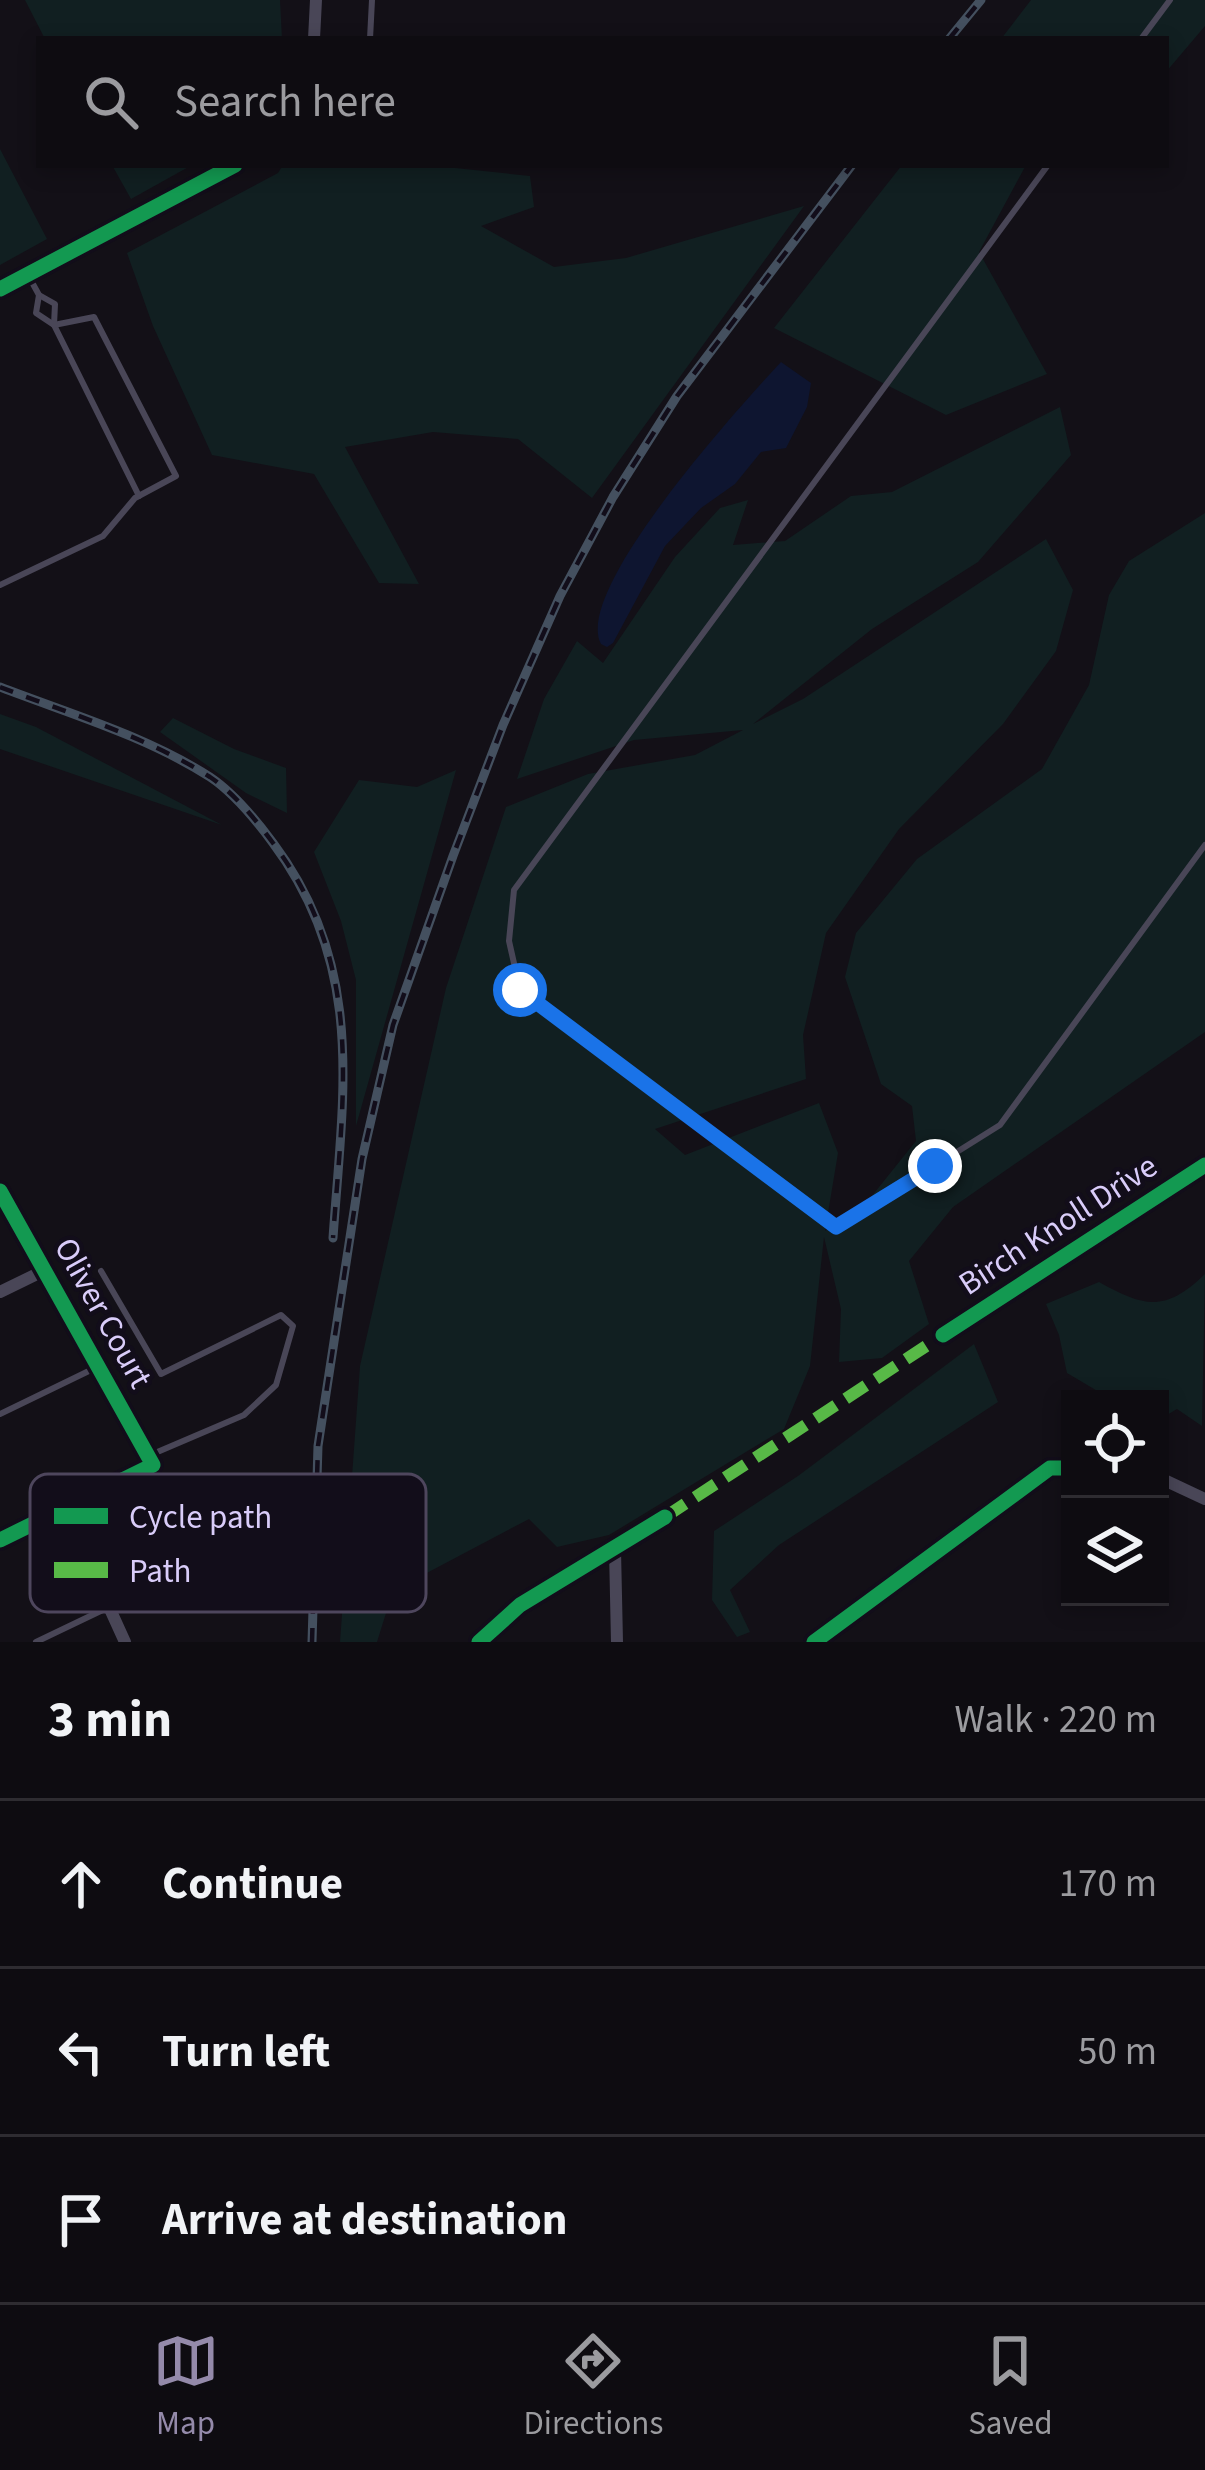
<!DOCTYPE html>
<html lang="en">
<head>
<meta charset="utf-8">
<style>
	body { margin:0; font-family:"Source Sans 3",sans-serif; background:#1c1a1f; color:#f1f3f6 }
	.controls { position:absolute; right:36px; bottom:36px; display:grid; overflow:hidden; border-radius:0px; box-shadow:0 6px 18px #0003 }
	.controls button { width:108px; height:108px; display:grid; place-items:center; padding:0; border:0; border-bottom:3px solid #2e2c31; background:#0e0c11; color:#f1f3f6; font:60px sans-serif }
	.stop { position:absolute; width:36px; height:36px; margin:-27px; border:9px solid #1a73e8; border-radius:50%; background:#fff }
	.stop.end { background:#1a73e8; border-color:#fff; box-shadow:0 3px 12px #0008 }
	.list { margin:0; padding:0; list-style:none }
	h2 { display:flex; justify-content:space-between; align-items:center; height:156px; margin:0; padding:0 48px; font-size:51px }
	h2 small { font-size:39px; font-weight:400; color:#9b9b9f }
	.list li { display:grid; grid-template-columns:78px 1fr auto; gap:36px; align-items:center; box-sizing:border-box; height:168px; padding:0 48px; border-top:3px solid #2e2c31 }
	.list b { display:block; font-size:45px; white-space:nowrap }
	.list em { font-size:39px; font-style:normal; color:#9b9b9f }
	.icon { flex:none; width:66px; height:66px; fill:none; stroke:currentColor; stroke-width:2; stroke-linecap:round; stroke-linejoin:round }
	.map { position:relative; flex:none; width:1205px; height:1642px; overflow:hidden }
	.search { position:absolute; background:#0e0c11; box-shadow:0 6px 18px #0003; left:36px; right:36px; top:36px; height:132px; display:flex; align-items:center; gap:30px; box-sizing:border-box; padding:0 42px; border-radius:0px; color:#9b9b9f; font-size:45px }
	.sheet { height:660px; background:#0e0c11 }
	nav { display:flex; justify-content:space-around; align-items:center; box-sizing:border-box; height:168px; border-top:3px solid #2e2c31; background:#0e0c11; font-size:33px; color:#9b9b9f }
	nav a { display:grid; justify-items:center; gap:6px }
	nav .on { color:#948aaa }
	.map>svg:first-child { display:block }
	.green { fill:#111f21 }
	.water { fill:#0e1530 }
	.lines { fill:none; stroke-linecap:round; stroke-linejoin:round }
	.service { stroke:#494657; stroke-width:6 }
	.minor { stroke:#494657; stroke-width:12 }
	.rail-casing { stroke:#44505f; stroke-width:9 }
	.rail { stroke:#120d1a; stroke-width:4.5; stroke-dasharray:14; stroke-linecap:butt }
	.quiet { stroke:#58b947; stroke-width:12; stroke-dasharray:24 12; stroke-linecap:butt }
	.cycleway-casing { stroke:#120d1a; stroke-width:22 }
	.cycleway { stroke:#139951; stroke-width:15 }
	.route { stroke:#1a73e8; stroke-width:15 }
	.labels { text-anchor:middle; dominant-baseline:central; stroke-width:9; stroke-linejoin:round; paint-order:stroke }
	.street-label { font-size:33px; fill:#d9ccf9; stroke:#120d1a }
	.key { fill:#120d1a; stroke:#4e465d; stroke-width:3 }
	.key-label { font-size:33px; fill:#d9ccf9 }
</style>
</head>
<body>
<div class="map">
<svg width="1205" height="1642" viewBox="0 0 1205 1642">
	<rect width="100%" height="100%" fill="#131017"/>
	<g class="green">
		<path d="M25,0H280L282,39H45Z"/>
		<path d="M1031,0H1205V26L1166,72V39H1001Z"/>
		<path d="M0,149L47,239L0,265Z"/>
		<path d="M112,165H192L131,199Z"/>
		<path d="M283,165H452L455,168L530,176L534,207L481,226L554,267L626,258L804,206L592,498L518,439L433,432L345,447L419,584L379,583L314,474L212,455L153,326L127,253L278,173Z"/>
		<path d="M902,165H1026L979,252L1047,374L946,415L774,328Z"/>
		<path d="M1060,407L1071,455L978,562L872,629L753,724L803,699L1046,539L1073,590L1056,651L1003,724L899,829L826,933L803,1035L806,1079L655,1129L685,1155L819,1103L838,1153L825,1231L871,1197L916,1141L912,1106L881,1084L845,977L856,933L917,859L1042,769L1089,685L1109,595L1129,561L1205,513V1032L953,1207L909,1261L929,1324L882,1358L839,1362L841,1309L824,1237L810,1366L784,1429L609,1535L557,1547L529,1519L423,1575L391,1597L377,1642H340L360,1366L446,988L506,807L588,774L695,755L743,730L634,740L517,779L544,699L577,641L603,663L675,557L720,508L748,500L733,545L785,541L851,496L892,492Z"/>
		<path d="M0,714L36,727L222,825L0,749Z"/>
		<path d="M173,718L234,749L286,768L287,813L246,793L160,732Z"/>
		<path d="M456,770L356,1126V980L341,921L314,852L359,780L417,787Z"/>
		<path d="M1205,1274L1202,1426L1177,1409L1160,1419V1399H1111L1067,1373L1059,1335L1046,1304L1099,1282C1144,1307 1165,1313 1205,1274Z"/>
		<path d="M974,1344L998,1402L779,1545L730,1590L750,1632L737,1637L712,1600L714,1531L798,1476Z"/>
	</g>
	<path class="water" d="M781,362L811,383L807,407L786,448L761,452L735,484L701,508L665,546L613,643L607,647L601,644C572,590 743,403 781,362Z"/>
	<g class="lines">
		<g class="service">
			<path d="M370,39L372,0"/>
			<path d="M1141,39L1170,0"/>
			<path d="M1048,165L514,890L509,941L520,990L837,1227L1000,1125L1205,845"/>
			<path d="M28,275L39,295L55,304L54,325L139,496"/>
			<path d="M0,585L103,536L135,498L176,476L94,317L54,325L36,313L39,295"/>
			<path d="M101,1271L161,1374L281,1315L293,1326L276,1385L244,1415L148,1456"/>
			<path d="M0,1414L95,1368"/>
			<path d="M36,1642L109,1607"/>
		</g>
		<g class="minor">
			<path d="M314,39L316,0"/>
			<path d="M0,289L235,165"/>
			<path d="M0,1191L153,1465L0,1540"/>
			<path d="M0,1292L45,1270"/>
			<path d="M943,1335L1205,1165"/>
			<path d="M1160,1478L1205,1499"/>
			<path d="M64,1508L125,1642"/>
			<path d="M615,1550L617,1642"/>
			<path d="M479,1642L520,1605L665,1517"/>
			<path d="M814,1642L1050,1468H1070"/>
		</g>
		<g class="rail-casing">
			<g id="rail">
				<path d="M949,39L981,0"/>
				<path d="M0,687C70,714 146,736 210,777C234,793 256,820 273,843C366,967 343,1094 333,1238"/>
				<path d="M312,1642L318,1446L362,1159L393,1025L453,856L503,725L560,596L613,497L677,396L852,165"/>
			</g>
		</g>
		<use href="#rail" class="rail"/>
		<path class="quiet" d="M665,1517L943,1335"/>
		<g class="cycleway-casing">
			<g id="cycleway">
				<path d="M0,289L235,165"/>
				<path d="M0,1191L153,1465L0,1540"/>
				<path d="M943,1335L1205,1165"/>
				<path d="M479,1642L520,1605L665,1517"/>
				<path d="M814,1642L1050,1468H1070"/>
			</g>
		</g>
		<use href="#cycleway" class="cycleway"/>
	</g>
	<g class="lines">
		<path class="route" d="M520,990L836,1227L935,1166"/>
	</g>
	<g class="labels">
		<g class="street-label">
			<text transform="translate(1058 1225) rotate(-33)">Birch Knoll Drive</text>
			<text transform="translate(103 1313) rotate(61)">Oliver Court</text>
		</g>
	</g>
	<rect x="30" y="1474" width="396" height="138" rx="18" class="key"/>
	<rect x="54" y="1508" width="54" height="16" fill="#139951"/>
	<rect x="54" y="1562" width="54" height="16" fill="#58b947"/>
	<g class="key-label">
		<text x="129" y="1528">Cycle path</text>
		<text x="129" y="1582">Path</text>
	</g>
</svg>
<div class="controls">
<button><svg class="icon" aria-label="locate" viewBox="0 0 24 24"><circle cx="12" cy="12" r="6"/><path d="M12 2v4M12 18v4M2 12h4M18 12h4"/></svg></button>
<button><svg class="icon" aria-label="layers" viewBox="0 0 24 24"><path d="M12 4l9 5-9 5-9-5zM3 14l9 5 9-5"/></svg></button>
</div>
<div class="stop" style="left:520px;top:990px"></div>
<div class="stop end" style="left:935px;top:1166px"></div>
<div class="search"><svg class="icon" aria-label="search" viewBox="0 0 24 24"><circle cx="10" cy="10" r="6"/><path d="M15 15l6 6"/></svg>Search here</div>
</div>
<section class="sheet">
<h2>3 min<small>Walk · 220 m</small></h2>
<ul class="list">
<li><svg class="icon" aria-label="ahead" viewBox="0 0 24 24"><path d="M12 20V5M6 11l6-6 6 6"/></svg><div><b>Continue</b></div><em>170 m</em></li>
<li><svg class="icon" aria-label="left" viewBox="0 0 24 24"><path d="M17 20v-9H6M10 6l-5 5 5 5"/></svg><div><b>Turn left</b></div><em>50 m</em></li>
<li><svg class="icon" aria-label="arrive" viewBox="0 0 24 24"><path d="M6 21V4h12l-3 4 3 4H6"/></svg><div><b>Arrive at destination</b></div></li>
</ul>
</section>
<nav>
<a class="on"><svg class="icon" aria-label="map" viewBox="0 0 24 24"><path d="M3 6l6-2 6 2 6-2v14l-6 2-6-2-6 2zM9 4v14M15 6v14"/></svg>Map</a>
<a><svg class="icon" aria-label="directions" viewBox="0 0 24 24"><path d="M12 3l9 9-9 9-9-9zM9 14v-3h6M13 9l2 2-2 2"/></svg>Directions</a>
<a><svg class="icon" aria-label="saved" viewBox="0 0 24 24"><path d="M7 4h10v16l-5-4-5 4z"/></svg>Saved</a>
</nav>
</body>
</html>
